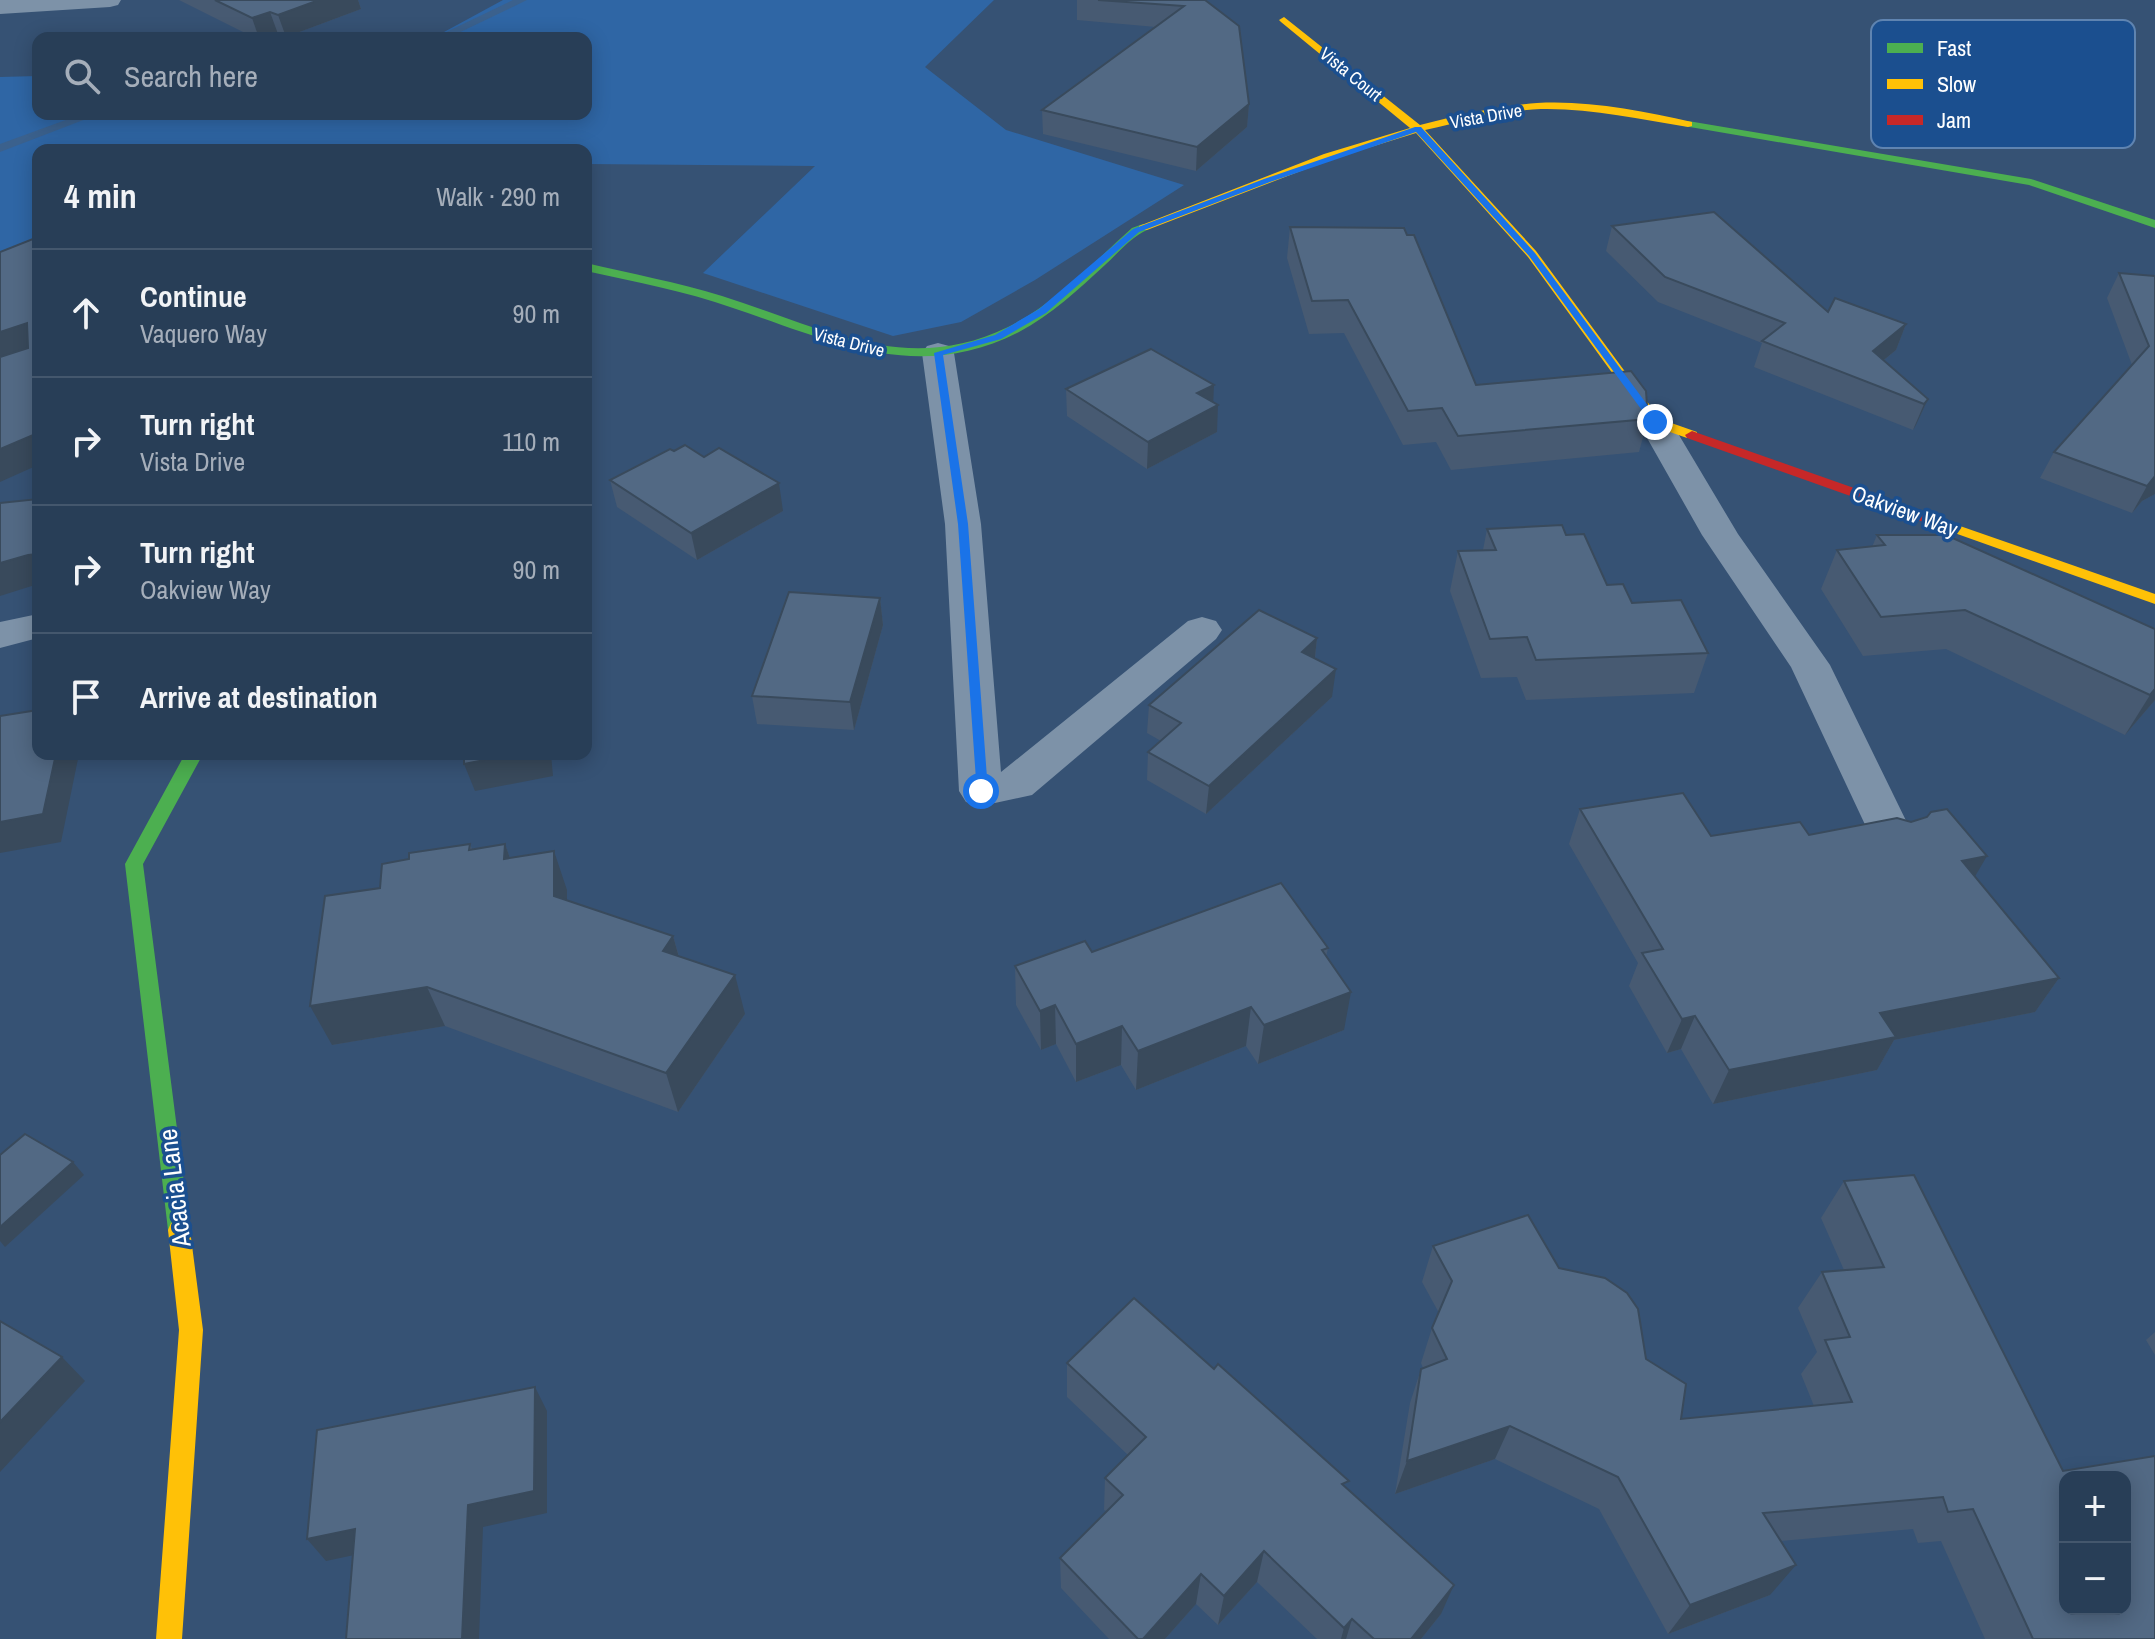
<!DOCTYPE html>
<html lang="en">
<head>
<meta charset="utf-8">
<style>
	body { margin:0; font-family:"Archivo Narrow",sans-serif; background:#344961; color:#f1f3f6 }
	.controls { position:absolute; right:24px; bottom:24px; display:grid; overflow:hidden; border-radius:16px; box-shadow:0 4px 20px #0003 }
	.controls button { width:72px; height:72px; display:grid; place-items:center; padding:0; border:0; border-bottom:2px solid #44576d; background:#283e57; color:#f1f3f6; font:40px sans-serif }
	.stop { position:absolute; width:24px; height:24px; margin:-18px; border:6px solid #1a73e8; border-radius:50%; background:#fff }
	.stop.end { background:#1a73e8; border-color:#fff; box-shadow:0 2px 8px #0008 }
	.list { margin:0; padding:0; list-style:none }
	h2 { display:flex; justify-content:space-between; align-items:center; height:104px; margin:0; padding:0 32px; font-size:34px }
	h2 small { font-size:26px; font-weight:400; color:#a5aeba }
	.list li { display:grid; grid-template-columns:52px 1fr auto; gap:24px; align-items:center; box-sizing:border-box; height:128px; padding:0 32px; border-top:2px solid #44576d }
	.list b { display:block; font-size:30px; white-space:nowrap }
	.list p { margin:0; font-size:26px; white-space:nowrap; color:#a5aeba }
	.list em { font-size:26px; font-style:normal; color:#a5aeba }
	.icon { flex:none; width:44px; height:44px; fill:none; stroke:currentColor; stroke-width:2; stroke-linecap:round; stroke-linejoin:round }
	.map { position:relative; flex:none; width:2155px; height:1639px; overflow:hidden }
	.search { position:absolute; background:#283e57; box-shadow:0 4px 20px #0003; left:32px; top:32px; width:560px; height:88px; display:flex; align-items:center; gap:20px; box-sizing:border-box; padding:0 28px; border-radius:16px; color:#a5aeba; font-size:30px }
	.panel { position:absolute; background:#283e57; box-shadow:0 4px 20px #0003; left:32px; top:144px; width:560px; height:616px; border-radius:16px }
	.map>svg:first-child { display:block }
	.green { fill:#2f66a5 }
	.lines { fill:none; stroke-linecap:round; stroke-linejoin:round }
	.stream { fill:#3b618d; fill-rule:evenodd }
	.street { fill:#7d92a8; fill-rule:evenodd }
	.fast { fill:#4caf50; fill-rule:evenodd }
	.slow { fill:#ffc107; fill-rule:evenodd }
	.jam { fill:#c62828; fill-rule:evenodd }
	.wall { fill:#475a72 }
	.shaded-wall { fill:#394a5c }
	.building { fill:#526984; stroke:#394a5c; stroke-width:2; fill-rule:evenodd }
	.route { fill:#1a73e8 }
	.labels { text-anchor:middle; dominant-baseline:central; stroke-width:7; stroke-linejoin:round; paint-order:stroke }
	.far-street-label { font-size:18px; fill:#fff; stroke:#1b4f8f }
	.street-label { font-size:22px; fill:#fff; stroke:#1b4f8f }
	.near-street-label { font-size:26px; fill:#fff; stroke:#1b4f8f }
	.key { fill:#1b4f8f; stroke:#5f84b1; stroke-width:2 }
	.key-label { font-size:22px; fill:#fff }
</style>
</head>
<body>
<div class="map">
<svg width="2155" height="1639" viewBox="0 0 2155 1639">
	<rect width="100%" height="100%" fill="#365274"/>
	<path class="green" d="M503,0H994L925,67L1006,130L1184,185L1035,280L961,322L893,336L703,273L815,166L586,164V150H38V244L0,258V77L38,76V114H586V38H433Z"/>
	<g class="lines">
		<g class="stream">
			<path d="M513,0H527L448,38H434Z"/>
			<path d="M82,114H99L0,152V144Z"/>
		</g>
		<g class="street">
			<path d="M0,0H121L118,5L110,7L0,14Z"/>
			<path d="M938,343L949,346L954,353L981,524L1001,772L1188,621L1202,617L1216,621L1222,630L1216,639L1032,795L981,806L966,802L959,791L945,524L922,353L927,346Z"/>
			<path d="M1655,412L1667,415L1738,534L1830,665L1914,837L1908,848L1892,853L1876,848L1791,667L1702,535L1638,422L1643,415Z"/>
			<path d="M38,614V638L0,648V622Z"/>
		</g>
		<g class="fast">
			<path d="M1688,121L2031,179L2155,220V228L2029,185L1684,126V122Z"/>
			<path d="M1143,224L1147,226V230C1131,237 1118,253 1105,265C1079,289 1051,315 1019,332C917,384 831,341 733,308C685,291 635,282 586,271V263C632,274 677,282 722,296C820,327 906,377 1008,327C1055,304 1093,263 1132,228Z"/>
			<path d="M185,754H203L143,864L190,1230L187,1237L179,1240L171,1237L168,1230L125,864Z"/>
		</g>
		<g class="slow">
			<path d="M1284,17L1420,125C1458,115 1497,106 1537,103C1588,100 1642,111 1692,122V126L1688,127C1639,119 1590,108 1541,109C1502,111 1463,121 1425,130L1536,251L1660,419L1697,432V438H1687L1650,425L1528,257L1416,133L1332,159L1147,230H1139V226L1324,154L1410,128L1281,22L1279,20Z"/>
			<path d="M1937,518L2155,594V604L1932,525V519Z"/>
			<path d="M179,1220L187,1223L190,1230L203,1330L182,1639H156L179,1330L168,1230L171,1223Z"/>
		</g>
		<path class="jam" d="M1692,431L1942,519L1944,522L1937,526L1932,525L1687,438L1685,435Z"/>
	</g>
	<g class="wall">
		<path d="M179,0H358L361,9L286,37L278,34L267,38H255Z"/>
		<path d="M1077,0H1205L1249,104L1247,127L1196,171L1043,134L1042,110L1156,27L1077,20Z"/>
		<path d="M1612,226L1828,312L1906,324L1896,350L1884,360L1928,399L1913,430L1754,367L1762,343L1658,302L1606,251Z"/>
		<path d="M1290,227L1476,385L1648,419L1639,452L1451,470L1436,442L1403,445L1344,333L1309,334L1287,258Z"/>
		<path d="M2119,273L2155,276V494L2142,501L2132,513L2040,478L2054,452L2132,365L2107,298Z"/>
		<path d="M1066,389L1213,402L1217,432L1147,469L1067,416Z"/>
		<path d="M610,480L783,511L697,560L617,507Z"/>
		<path d="M1487,529L1566,535L1607,585L1708,653L1694,693L1526,700L1517,677L1481,678L1450,591L1458,551L1483,550Z"/>
		<path d="M1877,535L2155,629V700L2125,735L1946,649L1863,656L1821,589L1837,550L1872,547Z"/>
		<path d="M880,598L883,625L854,730L757,724L752,696Z"/>
		<path d="M1317,638L1315,659L1332,697L1206,814L1147,780L1148,752L1161,741L1147,733L1149,705Z"/>
		<path d="M1580,809L1711,836L1809,835L1975,876L2059,978L2035,1012L1894,1040L1877,1070L1713,1104L1681,1049L1667,1053L1629,986L1638,963L1569,844Z"/>
		<path d="M470,844L472,849L505,844L510,858L567,890V900L673,936L679,956L745,1014L678,1112L445,1026L332,1045L380,888L409,859Z"/>
		<path d="M1328,948L1326,957L1344,1030L1258,1064L1246,1046L1136,1090L1121,1065L1076,1082L1056,1044L1041,1050L1016,1005L1015,966L1092,952Z"/>
		<path d="M1844,1181L2063,1471L2155,1639H1985L1941,1541L1918,1543L1913,1529L1781,1541L1770,1595L1668,1634L1599,1509L1495,1459L1395,1494L1410,1403L1421,1369L1423,1368L1421,1363L1432,1328L1439,1313L1422,1282L1433,1246L1559,1268L1646,1359L1681,1419L1814,1406L1801,1374L1817,1352L1798,1308L1822,1272L1844,1270L1821,1218Z"/>
		<path d="M2155,1332V1355L2146,1340Z"/>
		<path d="M1067,1363L1347,1489L1441,1614L1421,1639H1317L1257,1582L1218,1625L1196,1604L1165,1639H1109L1061,1588L1060,1558L1106,1511L1104,1510L1105,1478L1128,1455L1067,1397Z"/>
	</g>
	<g class="shaded-wall">
		<path d="M319,0H358L361,9L286,37L278,15Z"/>
		<path d="M270,12L278,34L267,38H259L252,18Z"/>
		<path d="M1249,104L1247,127L1196,171L1197,147Z"/>
		<path d="M27,323L38,345L0,361V332Z"/>
		<path d="M1906,324L1896,350L1863,377L1873,351Z"/>
		<path d="M1214,385L1213,408L1218,405L1217,432L1147,469L1148,442L1197,393Z"/>
		<path d="M1928,399L1916,425L1913,430L1924,404Z"/>
		<path d="M38,433V465L0,482V449Z"/>
		<path d="M2155,476V494L2142,501L2132,513L2147,486Z"/>
		<path d="M779,483L783,511L697,560L691,533Z"/>
		<path d="M38,554V584L0,596V563L28,555Z"/>
		<path d="M880,598L883,625L854,730L850,702Z"/>
		<path d="M1317,638L1314,666L1302,652Z"/>
		<path d="M1336,669L1332,697L1206,814L1209,786Z"/>
		<path d="M2155,689V700L2125,735L2150,695Z"/>
		<path d="M56,754H79L61,842L0,853V822Z"/>
		<path d="M515,754H551L553,776L475,791L464,764Z"/>
		<path d="M505,844L519,884L504,859Z"/>
		<path d="M554,851L567,890V935L554,896Z"/>
		<path d="M1987,856L1967,890L1962,861Z"/>
		<path d="M673,936L684,975L663,951Z"/>
		<path d="M735,975L745,1014L678,1112L666,1073Z"/>
		<path d="M2059,978L2035,1012L1894,1040L1877,1070L1713,1104L1729,1070L1880,1013Z"/>
		<path d="M427,987L445,1026L332,1045L310,1006Z"/>
		<path d="M1351,992L1344,1030L1258,1064L1264,1025Z"/>
		<path d="M1055,1005L1056,1044L1041,1050L1040,1011Z"/>
		<path d="M1251,1007L1246,1046L1136,1090L1138,1051Z"/>
		<path d="M1695,1016L1681,1049L1667,1053L1682,1019Z"/>
		<path d="M1122,1026L1121,1065L1076,1082V1044Z"/>
		<path d="M73,1162L84,1175L5,1247L0,1241V1227Z"/>
		<path d="M62,1357L85,1381L0,1472V1422Z"/>
		<path d="M535,1387L547,1411V1513L483,1527L479,1639H462L468,1505Z"/>
		<path d="M1510,1426L1495,1459L1395,1494L1407,1461Z"/>
		<path d="M355,1529L373,1551L326,1561L307,1539Z"/>
		<path d="M1264,1551L1257,1582L1218,1625L1224,1596Z"/>
		<path d="M1796,1565L1770,1595L1668,1634L1690,1605Z"/>
		<path d="M1201,1574L1196,1604L1165,1639H1143Z"/>
		<path d="M1454,1585L1441,1614L1421,1639H1411Z"/>
		<path d="M1352,1619L1346,1639H1341L1344,1628Z"/>
	</g>
	<g class="building">
		<path d="M215,0H319L278,15L270,12L252,18Z"/>
		<path d="M1098,0H1205L1239,26L1249,104L1197,147L1042,110L1184,6Z"/>
		<path d="M1714,212L1828,312L1835,298L1906,324L1873,351L1928,399L1924,404L1762,341L1785,323L1665,277L1612,226Z"/>
		<path d="M1290,227L1404,228L1407,235H1414L1476,385L1631,371L1646,391L1648,419L1458,436L1442,408L1408,411L1348,300L1312,301Z"/>
		<path d="M38,237V433L0,449V357L28,348L27,323L0,332V252Z"/>
		<path d="M2119,273L2155,276V476L2147,486L2054,452L2149,346Z"/>
		<path d="M1151,349L1214,385L1197,393L1218,405L1148,442L1066,389Z"/>
		<path d="M685,445L704,457L719,448L779,483L691,533L610,480L670,449L674,451Z"/>
		<path d="M38,499V554L28,555L0,563V503Z"/>
		<path d="M1562,525L1566,535L1584,534L1607,585L1623,584L1632,603L1681,600L1708,653L1536,660L1527,637L1490,639L1458,551L1496,550L1487,529Z"/>
		<path d="M1877,535H1946L2155,629V689L2150,695L1965,610L1881,617L1837,550L1885,545Z"/>
		<path d="M789,592L880,598L850,702L752,696Z"/>
		<path d="M1259,610L1317,638L1302,652L1336,669L1209,786L1148,752L1181,723L1149,705Z"/>
		<path d="M38,710V754H56L43,814L0,822V716Z"/>
		<path d="M464,754H515L464,764Z"/>
		<path d="M1683,793L1711,836L1800,822L1809,835L1897,818L1911,822L1927,817L1931,812L1947,809L1987,856L1962,861L2059,978L1880,1013L1896,1037L1729,1070L1695,1016L1682,1019L1642,953L1663,949L1580,809Z"/>
		<path d="M470,844L469,850L505,844L504,859L554,851V896L673,936L663,951L735,975L666,1073L427,987L310,1006L325,896L380,888L382,864L409,859V853Z"/>
		<path d="M1281,883L1328,948L1322,950L1351,992L1264,1025L1251,1007L1138,1051L1122,1026L1076,1044L1055,1005L1040,1011L1015,966L1085,941L1092,952Z"/>
		<path d="M25,1134L73,1162L0,1227V1155Z"/>
		<path d="M1914,1175L2063,1471L2155,1456V1639H2033L1973,1509L1948,1512L1943,1497L1763,1513L1796,1565L1690,1605L1618,1477L1510,1426L1407,1461L1421,1369L1447,1359L1432,1328L1452,1281L1433,1246L1528,1215L1559,1268L1605,1278L1627,1293L1638,1309L1646,1359L1686,1384L1681,1419L1852,1402L1825,1340L1850,1337L1822,1272L1884,1267L1844,1181ZM2065,1477H2125V1609H2065Z"/>
		<path d="M1134,1298L1214,1369L1218,1364L1349,1481L1342,1484L1454,1585L1411,1639H1374L1352,1619L1344,1628L1264,1551L1224,1596L1201,1574L1143,1639H1138L1060,1558L1123,1495L1105,1478L1146,1437L1067,1363Z"/>
		<path d="M0,1321L62,1357L0,1422Z"/>
		<path d="M535,1387L534,1491L468,1505L462,1639H346L355,1529L307,1539L317,1430Z"/>
	</g>
	<path class="route" d="M1415,127H1421L1535,253L1660,422L1652,424L1529,256L1416,132L1270,182L1139,232L1046,313L1001,339L943,355L968,524L988,791L986,794H977L958,524L934,353L995,335L1039,309L1133,229L1264,179Z"/>
	<g class="labels">
		<g class="far-street-label">
			<text transform="translate(1351 74) rotate(39)">Vista Court</text>
			<text transform="translate(1486 116) rotate(-10)">Vista Drive</text>
			<text transform="translate(849 342) rotate(14)">Vista Drive</text>
		</g>
		<g class="street-label">
			<text transform="translate(1905 511) rotate(20)">Oakview Way</text>
		</g>
		<g class="near-street-label">
			<text transform="translate(174 1188) rotate(-97)">Acacia Lane</text>
		</g>
	</g>
	<rect x="1871" y="20" width="264" height="128" rx="12" class="key"/>
	<rect x="1887" y="43" width="36" height="10" fill="#4caf50"/>
	<rect x="1887" y="79" width="36" height="10" fill="#ffc107"/>
	<rect x="1887" y="115" width="36" height="10" fill="#c62828"/>
	<g class="key-label">
		<text x="1937" y="56">Fast</text>
		<text x="1937" y="92">Slow</text>
		<text x="1937" y="128">Jam</text>
	</g>
</svg>
<div class="controls">
<button>+</button>
<button>−</button>
</div>
<div class="stop" style="left:981px;top:791px"></div>
<div class="stop end" style="left:1655px;top:422px"></div>
<div class="search"><svg class="icon" aria-label="search" viewBox="0 0 24 24"><circle cx="10" cy="10" r="6"/><path d="M15 15l6 6"/></svg>Search here</div>
<section class="panel">
<h2>4 min<small>Walk · 290 m</small></h2>
<ul class="list">
<li><svg class="icon" aria-label="ahead" viewBox="0 0 24 24"><path d="M12 20V5M6 11l6-6 6 6"/></svg><div><b>Continue</b><p>Vaquero Way</p></div><em>90 m</em></li>
<li><svg class="icon" aria-label="right" viewBox="0 0 24 24"><path d="M7 20v-9h11M14 6l5 5-5 5"/></svg><div><b>Turn right</b><p>Vista Drive</p></div><em>110 m</em></li>
<li><svg class="icon" aria-label="right" viewBox="0 0 24 24"><path d="M7 20v-9h11M14 6l5 5-5 5"/></svg><div><b>Turn right</b><p>Oakview Way</p></div><em>90 m</em></li>
<li><svg class="icon" aria-label="arrive" viewBox="0 0 24 24"><path d="M6 21V4h12l-3 4 3 4H6"/></svg><div><b>Arrive at destination</b></div></li>
</ul>
</section>
</div>
</body>
</html>
